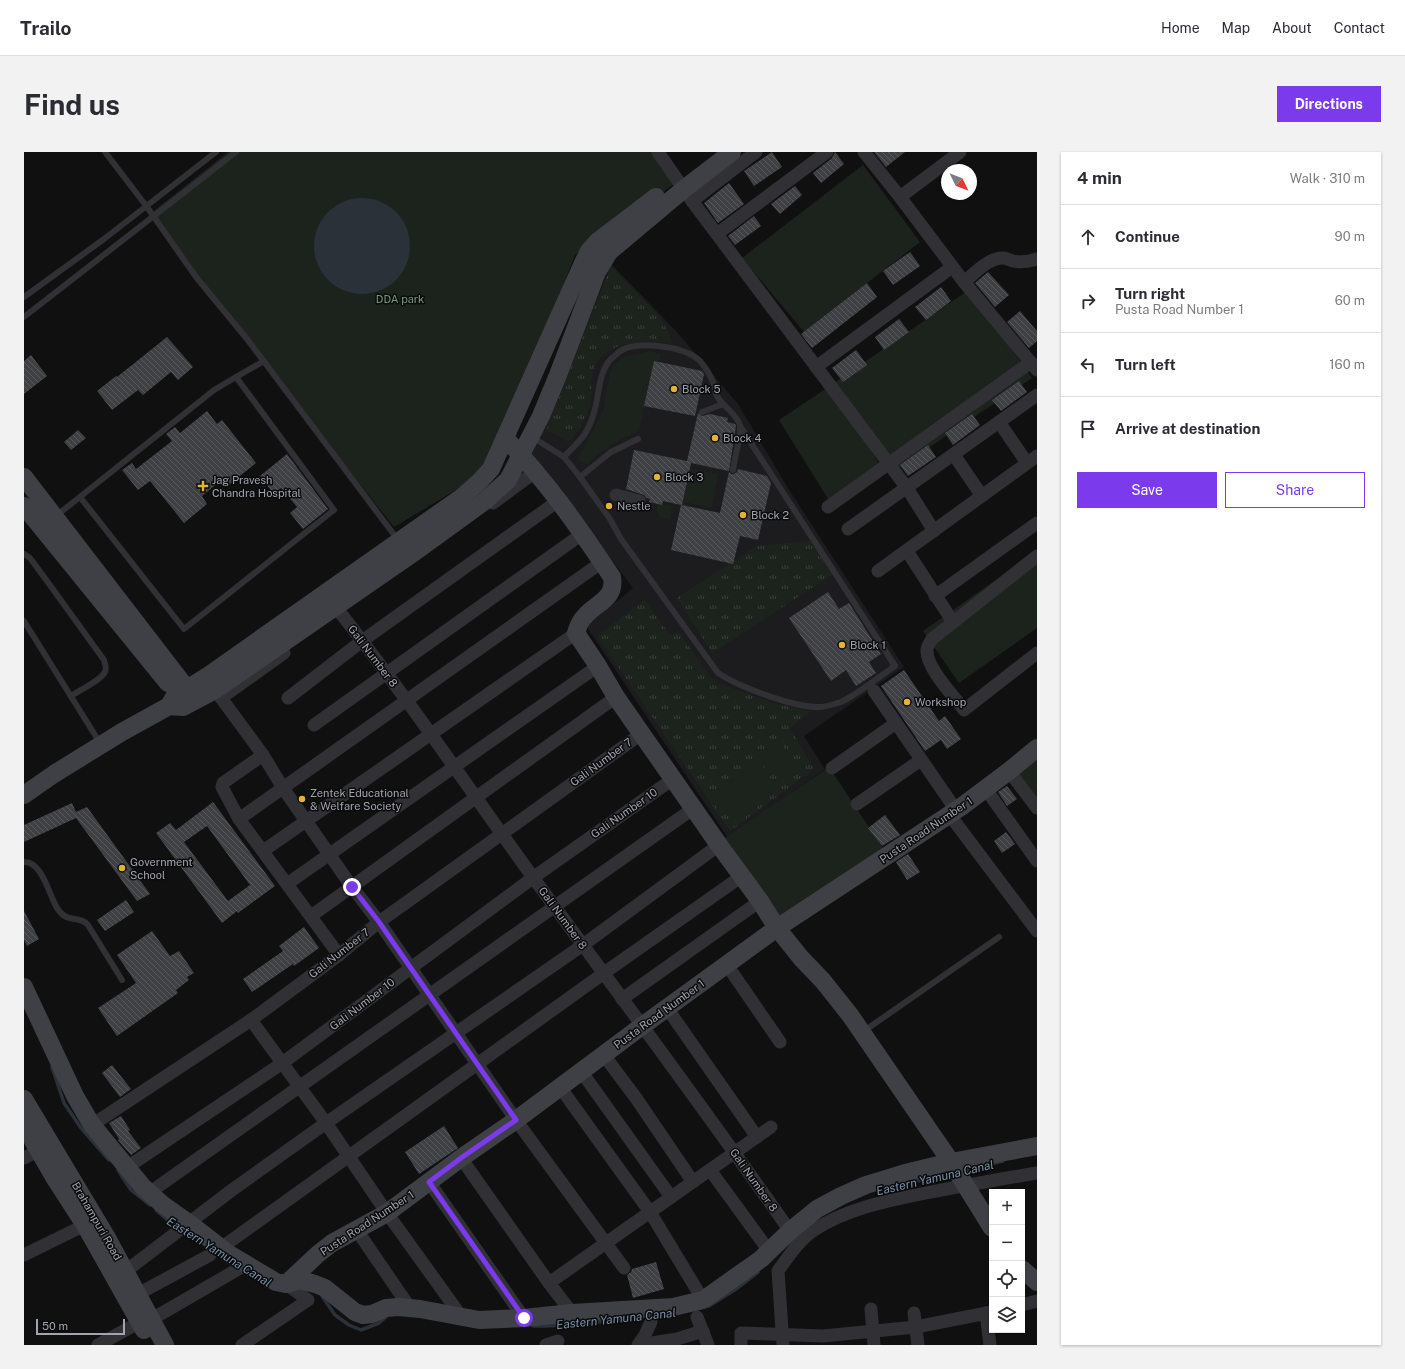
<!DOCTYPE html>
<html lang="en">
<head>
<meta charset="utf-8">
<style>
	body { margin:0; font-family:"Public Sans",sans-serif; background:#f2f2f3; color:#2b2b33 }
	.controls { position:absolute; right:12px; bottom:12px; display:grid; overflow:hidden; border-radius:0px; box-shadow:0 1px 3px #0004 }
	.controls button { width:36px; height:36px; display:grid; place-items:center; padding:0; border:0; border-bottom:1px solid #e1e1e2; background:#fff; color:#2b2b33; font:20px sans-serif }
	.compass { position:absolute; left:917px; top:12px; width:36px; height:36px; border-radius:50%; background:#fff; box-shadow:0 1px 3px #0004; rotate:133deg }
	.scale { position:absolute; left:12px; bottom:10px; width:89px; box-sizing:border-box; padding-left:4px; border:2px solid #a2a5b1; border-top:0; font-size:11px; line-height:14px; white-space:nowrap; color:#a2a5b1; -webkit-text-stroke:3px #0b0b0c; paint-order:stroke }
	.stop { position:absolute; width:12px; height:12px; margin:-9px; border:3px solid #7c3aed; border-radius:50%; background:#fff }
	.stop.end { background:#7c3aed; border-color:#fff; box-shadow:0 1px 4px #0008 }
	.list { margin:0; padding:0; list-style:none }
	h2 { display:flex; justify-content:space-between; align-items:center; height:52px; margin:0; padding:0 16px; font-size:17px }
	h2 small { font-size:13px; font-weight:400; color:#7c7c81 }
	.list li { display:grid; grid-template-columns:26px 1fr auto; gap:12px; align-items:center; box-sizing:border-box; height:64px; padding:0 16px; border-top:1px solid #e1e1e2 }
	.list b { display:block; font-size:15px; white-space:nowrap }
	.list p { margin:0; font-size:13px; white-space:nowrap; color:#7c7c81 }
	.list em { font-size:13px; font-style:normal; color:#7c7c81 }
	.actions { display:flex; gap:8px; padding:12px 16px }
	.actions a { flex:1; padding:9px 0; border:1px solid #7c3aed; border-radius:0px; text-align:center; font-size:14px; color:#7c3aed }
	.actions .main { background:#7c3aed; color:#fff }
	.icon { flex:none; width:22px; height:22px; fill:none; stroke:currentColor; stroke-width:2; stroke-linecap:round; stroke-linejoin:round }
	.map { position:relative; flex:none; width:1013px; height:1193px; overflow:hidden; border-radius:0px }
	header { display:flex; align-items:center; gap:24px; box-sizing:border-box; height:56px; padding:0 20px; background:#fff; border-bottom:1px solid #e1e1e2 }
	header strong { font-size:19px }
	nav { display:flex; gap:22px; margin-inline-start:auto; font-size:14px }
	.intro { display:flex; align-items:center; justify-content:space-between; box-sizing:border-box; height:96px; padding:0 24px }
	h1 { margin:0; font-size:28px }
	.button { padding:10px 18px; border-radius:0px; background:#7c3aed; color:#fff; font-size:14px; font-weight:700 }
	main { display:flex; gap:24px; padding:0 24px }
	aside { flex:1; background:#fff; border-radius:0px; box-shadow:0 1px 3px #0004 }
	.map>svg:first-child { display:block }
	.built { fill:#1c1c1e }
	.grass { fill:url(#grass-tufts) }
	.green { fill:#1c231d }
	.water { fill:#2a3138 }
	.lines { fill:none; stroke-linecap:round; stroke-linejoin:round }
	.stream { stroke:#2a3138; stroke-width:3.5 }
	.building { fill:url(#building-back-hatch); fill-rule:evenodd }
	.lane { stroke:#313135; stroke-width:6 }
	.street { stroke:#313135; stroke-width:13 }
	.secondary { stroke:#3f4045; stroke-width:18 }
	.route { stroke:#7c3aed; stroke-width:5 }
	.poi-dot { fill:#e3b236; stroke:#0b0b0c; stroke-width:1.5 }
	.labels { text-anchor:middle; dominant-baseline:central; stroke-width:3; stroke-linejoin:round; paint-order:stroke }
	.park-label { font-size:11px; fill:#7a9b7d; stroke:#0b0b0c }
	.poi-label { font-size:11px; fill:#a2a5b1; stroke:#0b0b0c; text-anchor:start }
	.street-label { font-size:11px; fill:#a2a5b1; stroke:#0b0b0c }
	.water-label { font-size:12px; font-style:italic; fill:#7a91aa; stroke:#0b0b0c }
</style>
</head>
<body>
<header>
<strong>Trailo</strong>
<nav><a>Home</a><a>Map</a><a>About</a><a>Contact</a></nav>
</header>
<div class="intro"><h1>Find us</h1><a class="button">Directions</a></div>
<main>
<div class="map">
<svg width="1013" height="1193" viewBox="0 0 1013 1193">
	<defs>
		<pattern id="grass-tufts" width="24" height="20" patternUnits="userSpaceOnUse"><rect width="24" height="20" fill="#1c231d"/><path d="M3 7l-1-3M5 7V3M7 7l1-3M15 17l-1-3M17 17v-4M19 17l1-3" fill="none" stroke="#3a403b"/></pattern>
		<pattern id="building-back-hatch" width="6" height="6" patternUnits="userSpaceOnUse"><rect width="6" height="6" fill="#3f4044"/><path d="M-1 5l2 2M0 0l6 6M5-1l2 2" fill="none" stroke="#58595d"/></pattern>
	</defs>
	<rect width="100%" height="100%" fill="#101011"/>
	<path class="built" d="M587,112L653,180L714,252L764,336L880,515L780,584L801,617L704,686L562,474L609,436L508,302Z"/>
	<g class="grass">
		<path d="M587,114L637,166L647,186L648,192C621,186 574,189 568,223C567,229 568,236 568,242C566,260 557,278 544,290L538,285L522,279Z"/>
		<path d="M787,389L808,423L688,501L653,446L733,394Z"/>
		<path d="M621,448L646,483L654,479L687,525L694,531L752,552L787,559L766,576L790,617L706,679L573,484Z"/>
	</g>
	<g class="green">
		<path d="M204,0H634L654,29L551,103L467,317L370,375L222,188L126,62Z"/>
		<path d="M839,13L896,90L780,180L718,106Z"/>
		<path d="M946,137L1008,226L870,319L810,239L857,315L806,350L755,268L806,234Z"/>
		<path d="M626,199L637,202L635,209H630L615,279C599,286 574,298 564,313L554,307L579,259L585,225L590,212L600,205Z"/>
		<path d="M662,316L694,322L687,356L655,349Z"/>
		<path d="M633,352L648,354L646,368L636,365L633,360Z"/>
		<path d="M1013,399V476L935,531L899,479Z"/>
		<path d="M756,590L774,617L760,626L742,600Z"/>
		<path d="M1013,602V653L989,618Z"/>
		<path d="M736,610L751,633L708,662L692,639Z"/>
		<path d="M805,615L864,704L752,775L694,691Z"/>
	</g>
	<circle class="water" cx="338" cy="94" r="48"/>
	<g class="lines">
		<g class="stream">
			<path d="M28,915L40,951L57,976L85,1008"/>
			<path d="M94,1018L107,1038L126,1053"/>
			<path d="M938,1019L979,1009"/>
			<path d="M868,1034L928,1022"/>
			<path d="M132,1058L146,1070L154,1076"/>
			<path d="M298,1144L311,1163L325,1173L337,1178L355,1171L362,1165"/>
			<path d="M685,1154L712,1137L734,1120"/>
			<path d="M509,1174C537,1174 564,1173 592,1167"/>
		</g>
	</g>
	<g class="building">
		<path d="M748,0L758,15L730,34L720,19Z"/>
		<path d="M811,0L820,12L797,31L789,21L808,6Z"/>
		<path d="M850,0H881L862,15Z"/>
		<path d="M705,31L720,52L694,71L680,51Z"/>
		<path d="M771,34L778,43L756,62L747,52Z"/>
		<path d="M730,64L737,74L711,93L704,84Z"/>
		<path d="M886,100L896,114L869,133L859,119Z"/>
		<path d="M964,120L985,143L971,155L951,131Z"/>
		<path d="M843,131L853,145L788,196L777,182Z"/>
		<path d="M917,135L927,149L902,168L891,155Z"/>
		<path d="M996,159L1013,179V189L1005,196L983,170Z"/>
		<path d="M875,167L885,180L860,198L851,185Z"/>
		<path d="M143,185L169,215L154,228L147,220L119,243L114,238L88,258L73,239L92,224L93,225Z"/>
		<path d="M832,198L843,213L819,230L808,216Z"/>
		<path d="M7,203L23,224L0,242V209Z"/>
		<path d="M630,209L678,219L680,222L671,264L620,254Z"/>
		<path d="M995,229L1003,240L977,259L968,248Z"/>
		<path d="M183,259L193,272L198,268L232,311L206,332L201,325L178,344L183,352L160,371L126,329L114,338L98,318L108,311L112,317L148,289L142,282L151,275L156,281Z"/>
		<path d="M674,261L678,264L686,262L704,266L703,270L711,272L712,274L710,287L705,319L667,311L658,353L696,361L705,320L707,322H710L713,320L714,317L743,324L747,331L734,388L716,384L709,412L647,398L657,353L639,349L638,353L625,350L626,347L622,346L620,343L602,337L610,298L663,309Z"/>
		<path d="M948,262L956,273L929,293L921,281Z"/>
		<path d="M54,278L62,286L47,298L40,290Z"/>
		<path d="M904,293L912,305L884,324L876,313Z"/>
		<path d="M263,302L304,357L279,377L266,361L273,355L257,336L250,342L236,324Z"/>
		<path d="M804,440L815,457L825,451L857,502L845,510L852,521L832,534L822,518L807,529L765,466Z"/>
		<path d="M880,518L915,569L921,564L937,587L923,597L917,588L901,599L857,534Z"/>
		<path d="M983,634L993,647L983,654L974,640Z"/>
		<path d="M189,650L251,734L214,761L213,759L198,771L132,681L146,671L152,678ZM183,674L226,733L204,749L160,690Z"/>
		<path d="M48,651L52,660L63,655L126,742L113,749L52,666L0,690V673Z"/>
		<path d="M861,663L876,683L858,694L844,676Z"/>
		<path d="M982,680L991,692L978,701L970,689Z"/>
		<path d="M884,702L896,720L883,728L872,710Z"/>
		<path d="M102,748L110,760L81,779L73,768Z"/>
		<path d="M0,759L15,787L3,794L0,788Z"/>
		<path d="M280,775L295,796L270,814L269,812L228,840L219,827L259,799L255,794Z"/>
		<path d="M128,779L146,804L155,799L170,821L163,825L165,828L152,838L154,841L93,884L74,856L112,831L93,803Z"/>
		<path d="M88,913L107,937L96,945L78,921Z"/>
		<path d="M97,964L106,978L104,979L117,996L107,1003L94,988L95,987L85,971Z"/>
		<path d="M420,974L434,996L395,1022L381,1000Z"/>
		<path d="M632,1110L640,1137L609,1146L603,1123L607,1120L608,1117Z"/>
	</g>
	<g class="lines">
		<g class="lane">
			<path d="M81,0L123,55L172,125L223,187L374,388"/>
			<path d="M0,145L80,87L192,0"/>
			<path d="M0,165L212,0"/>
			<path d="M212,225L240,209"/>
			<path d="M678,260L699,252"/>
			<path d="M508,285L540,305L556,325L586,367L597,387L694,521C715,535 771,556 796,555C802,555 811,552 817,550C834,542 855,525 871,514L716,274"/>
			<path d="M540,305C547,297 557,289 562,280C566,273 569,265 571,257C575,242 575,218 588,206C591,204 594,200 598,198C616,189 661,194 676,209C682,216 687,224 690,233C691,236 691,241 693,244C699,255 712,261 716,273C718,280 710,308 709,318"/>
			<path d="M556,325L587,300L614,287"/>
			<path d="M32,364L190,238L212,225L310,358L160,477L56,345"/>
			<path d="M0,402L6,406L23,429L80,508C81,512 83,516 81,520C76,529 56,538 47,544"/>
			<path d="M0,469L76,591"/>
			<path d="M0,710C18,709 25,743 33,756C44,773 54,762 64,773L98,828"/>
			<path d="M840,879L975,785"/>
		</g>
		<g class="street">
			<path d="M634,0L668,49L883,336L910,379"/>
			<path d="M840,0L876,45L940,130L1013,218"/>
			<path d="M876,45L936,0"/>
			<path d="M668,49L732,0"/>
			<path d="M693,82L803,0"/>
			<path d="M940,130C951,121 964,106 979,106C982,106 986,108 989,109C998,111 1004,110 1013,107"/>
			<path d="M792,215L928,115"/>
			<path d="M975,270L1003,311"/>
			<path d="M930,303L958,344"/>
			<path d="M592,343L615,349V351"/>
			<path d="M469,351L511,320"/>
			<path d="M804,355L1007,210"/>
			<path d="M824,377L1013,243"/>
			<path d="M883,399L929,470"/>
			<path d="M1013,404L908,487C906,490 903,495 903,498C902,516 930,544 940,558L1013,501"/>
			<path d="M854,419L1013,304"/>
			<path d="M911,444L1013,371"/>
			<path d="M311,454C380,541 443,634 508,724C595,842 682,959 766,1079"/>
			<path d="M192,539L239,603L199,631L198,635L215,667L315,803"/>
			<path d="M850,539L932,658"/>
			<path d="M197,546L260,501"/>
			<path d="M264,546L338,489L534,349"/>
			<path d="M290,573L558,382"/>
			<path d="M239,603L259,636L328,735L355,770L492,968L600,1116"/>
			<path d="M808,616L872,571"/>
			<path d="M985,619L1013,656"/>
			<path d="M961,636L1013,709"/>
			<path d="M833,652L897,608"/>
			<path d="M925,662L1013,779"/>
			<path d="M215,667L578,410"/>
			<path d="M239,699L552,481"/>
			<path d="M263,732L574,514"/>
			<path d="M287,764L592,545"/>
			<path d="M703,813L756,890"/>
			<path d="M598,847L736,749"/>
			<path d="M643,856L733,985"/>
			<path d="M227,868L302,971L363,1061L437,1164"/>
			<path d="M579,902L612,946L669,1030"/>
			<path d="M557,919L647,1045"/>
			<path d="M536,935L626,1060L679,1148"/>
			<path d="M68,973L227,868L315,803L355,770L617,582"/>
			<path d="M0,1006L15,998"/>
			<path d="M437,1006L525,1131L548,1161"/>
			<path d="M102,1016L257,912L510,725L649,627"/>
			<path d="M686,1018L745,1099"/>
			<path d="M405,1030L500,1166"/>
			<path d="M125,1041L670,656"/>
			<path d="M332,1077L386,1156"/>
			<path d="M197,1096L580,821L718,724"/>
			<path d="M0,1103L61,1073"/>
			<path d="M93,1124L102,1119L208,1038L302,971L559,793L695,693"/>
			<path d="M525,1131L747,975"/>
			<path d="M114,1142L186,1103"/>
			<path d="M998,1153L1013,1149"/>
			<path d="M847,1157L850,1193"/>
			<path d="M890,1161L894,1193"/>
			<path d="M962,1161L966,1193"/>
			<path d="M673,1165L684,1193"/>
			<path d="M128,1167L223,1112"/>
			<path d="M74,1193L116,1170"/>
			<path d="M218,1193L284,1148L262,1132"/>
			<path d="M522,1193L534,1189"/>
			<path d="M614,1193L620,1185L627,1170"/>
			<path d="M615,1193L653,1187L679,1179"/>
			<path d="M717,1193V1181L799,1184L892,1175L968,1160"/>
			<path d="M759,1193L754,1119C764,1105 775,1088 790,1078C824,1056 863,1049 902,1041C939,1034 976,1027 1013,1021"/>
		</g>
		<g class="secondary">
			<path d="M481,286C522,328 556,377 588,425C592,447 572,451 561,464C556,469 554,474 552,481L574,514L592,545L695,693L736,749L753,776L777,806L799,829L826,863L927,1010L968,1076"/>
			<path d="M0,325L170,546"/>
			<path d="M0,354L144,531"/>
			<path d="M145,554L150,545L185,523L438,345L454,331L467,317L559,111L565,99L573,90L632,45"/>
			<path d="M0,643L30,622L98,580L145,554L159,555L191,538L392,399L461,349L484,328L517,264L534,223L573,120L585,100L660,37L708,0"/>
			<path d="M0,835L51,944L68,973L119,1035L138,1052L169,1074L205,1102L252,1130L262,1132L276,1128L291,1132L301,1136L331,1160L339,1163L348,1162L362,1156L375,1155L396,1157L455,1168L500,1166L548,1161L649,1155L679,1148L737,1107L766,1079L793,1057L817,1044L842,1033L881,1021L927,1010L1013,994"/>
			<path d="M0,947L82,1084L141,1193"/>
			<path d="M0,973L30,1025L61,1073L120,1178"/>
			<path d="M998,1117L1013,1130"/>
			<path d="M262,1132L294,1102L308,1091L363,1061L437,1006L492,968L618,874L753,776L937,655L985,619L1013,596"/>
		</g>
	</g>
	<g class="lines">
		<path class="route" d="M328,735L355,770L492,968L437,1006L405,1030L500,1166"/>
	</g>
	<g class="poi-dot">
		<circle cx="650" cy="237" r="4"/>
		<circle cx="691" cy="286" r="4"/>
		<circle cx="633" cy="325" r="4"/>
		<path d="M177 328h4v4h4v4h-4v4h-4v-4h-4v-4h4z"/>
		<circle cx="585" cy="354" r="4"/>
		<circle cx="719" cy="363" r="4"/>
		<circle cx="818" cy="493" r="4"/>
		<circle cx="883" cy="550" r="4"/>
		<circle cx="278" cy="647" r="4"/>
		<circle cx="98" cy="716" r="4"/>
	</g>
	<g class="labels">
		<g class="park-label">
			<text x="376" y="147">DDA park</text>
		</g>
		<g class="poi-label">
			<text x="658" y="237">Block 5</text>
			<text x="699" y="286">Block 4</text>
			<text x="641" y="325">Block 3</text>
			<text x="188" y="328">Jag Pravesh<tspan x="188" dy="13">Chandra Hospital</tspan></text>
			<text x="593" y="354">Nestle</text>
			<text x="727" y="363">Block 2</text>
			<text x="826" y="493">Block 1</text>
			<text x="891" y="550">Workshop</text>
			<text x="286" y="641">Zentek Educational<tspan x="286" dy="13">&amp; Welfare Society</tspan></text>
			<text x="106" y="710">Government<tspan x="106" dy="13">School</tspan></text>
		</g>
		<g class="street-label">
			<text transform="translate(349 504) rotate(53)">Gali Number 8</text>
			<text transform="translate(577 610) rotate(-36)">Gali Number 7</text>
			<text transform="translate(600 661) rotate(-35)">Gali Number 10</text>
			<text transform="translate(902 678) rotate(-34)">Pusta Road Number 1</text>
			<text transform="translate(539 766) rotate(54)">Gali Number 8</text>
			<text transform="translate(315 801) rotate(-38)">Gali Number 7</text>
			<text transform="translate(338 852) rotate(-37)">Gali Number 10</text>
			<text transform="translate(635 862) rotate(-36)">Pusta Road Number 1</text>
			<text transform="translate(730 1028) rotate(55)">Gali Number 8</text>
			<text transform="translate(73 1069) rotate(60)">Brahampuri Road</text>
			<text transform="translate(343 1071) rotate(-33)">Pusta Road Number 1</text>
		</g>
		<g class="water-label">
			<text transform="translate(911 1026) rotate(-13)">Eastern Yamuna Canal</text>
			<text transform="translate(195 1100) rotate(32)">Eastern Yamuna Canal</text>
			<text transform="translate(592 1167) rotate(-6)">Eastern Yamuna Canal</text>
		</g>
	</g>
</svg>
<div class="controls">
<button>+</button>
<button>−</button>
<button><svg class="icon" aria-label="locate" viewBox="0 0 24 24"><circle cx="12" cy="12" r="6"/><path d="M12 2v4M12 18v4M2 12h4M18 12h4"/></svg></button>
<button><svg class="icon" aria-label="layers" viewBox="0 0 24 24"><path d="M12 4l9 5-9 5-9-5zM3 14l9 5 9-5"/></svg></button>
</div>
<svg class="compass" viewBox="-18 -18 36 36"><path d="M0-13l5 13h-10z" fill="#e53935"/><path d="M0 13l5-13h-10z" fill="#7c7c81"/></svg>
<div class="scale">50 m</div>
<div class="stop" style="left:500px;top:1166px"></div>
<div class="stop end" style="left:328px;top:735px"></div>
</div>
<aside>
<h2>4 min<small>Walk · 310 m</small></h2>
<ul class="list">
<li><svg class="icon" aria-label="ahead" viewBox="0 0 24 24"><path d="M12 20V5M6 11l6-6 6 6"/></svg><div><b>Continue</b></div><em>90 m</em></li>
<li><svg class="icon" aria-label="right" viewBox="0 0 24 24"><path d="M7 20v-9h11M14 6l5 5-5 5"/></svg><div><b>Turn right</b><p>Pusta Road Number 1</p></div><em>60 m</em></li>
<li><svg class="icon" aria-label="left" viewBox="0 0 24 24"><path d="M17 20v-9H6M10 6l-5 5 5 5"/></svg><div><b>Turn left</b></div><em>160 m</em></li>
<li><svg class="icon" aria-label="arrive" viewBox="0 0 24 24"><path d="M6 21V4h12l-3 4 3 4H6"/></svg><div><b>Arrive at destination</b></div></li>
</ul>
<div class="actions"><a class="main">Save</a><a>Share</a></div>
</aside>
</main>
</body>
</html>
